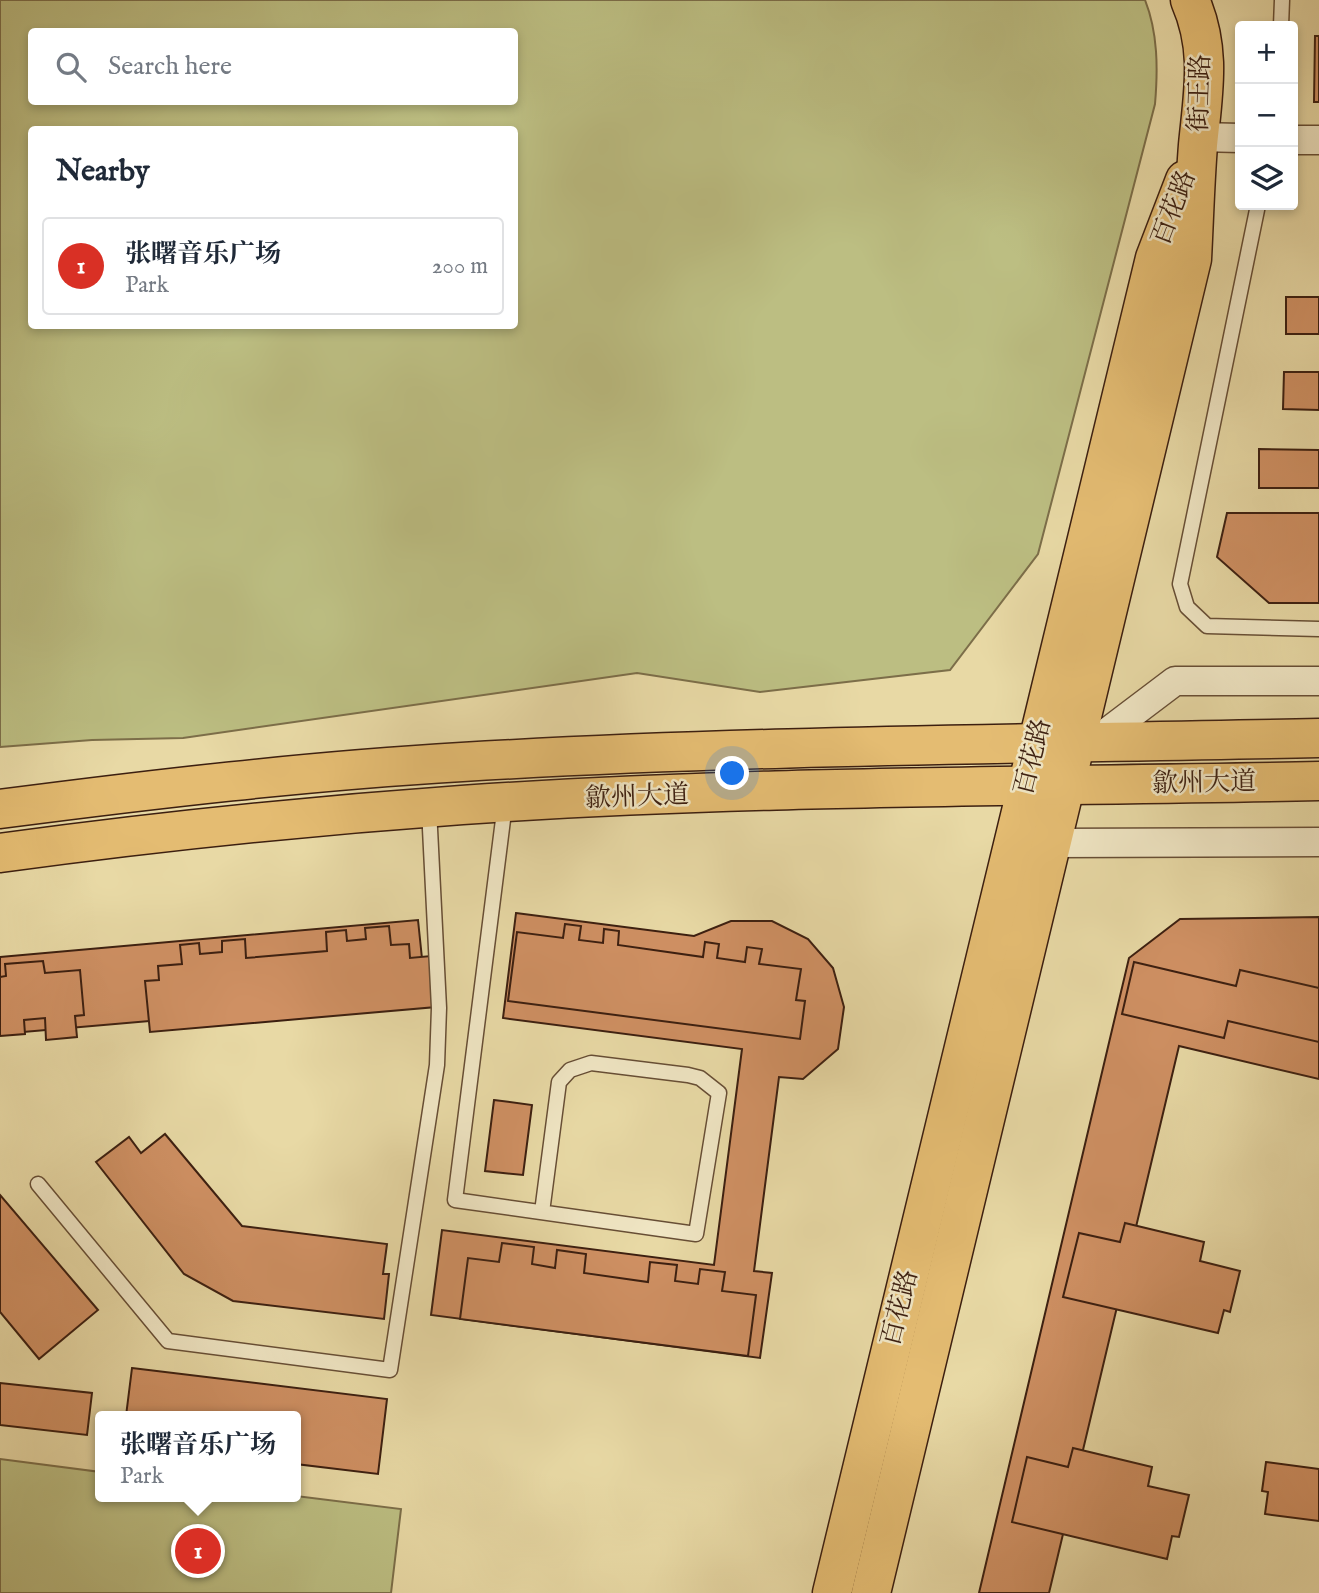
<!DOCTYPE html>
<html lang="en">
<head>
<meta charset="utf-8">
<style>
	body { margin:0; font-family:"IM FELL English","Noto Serif SC",serif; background:#f2f2f3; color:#1f2937 }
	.controls { position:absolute; right:21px; top:21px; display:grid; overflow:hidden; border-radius:7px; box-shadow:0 4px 10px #0003 }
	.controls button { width:63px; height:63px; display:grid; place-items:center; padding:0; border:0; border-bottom:2px solid #e0e1e3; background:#fff; color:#1f2937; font:35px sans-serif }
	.you { position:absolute; left:733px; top:774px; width:24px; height:24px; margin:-18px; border:5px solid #fff; border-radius:50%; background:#1a73e8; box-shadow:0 0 0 10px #1a73e833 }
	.badge { display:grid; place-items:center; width:46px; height:46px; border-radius:50%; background:#d93025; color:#fff; font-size:23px; font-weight:700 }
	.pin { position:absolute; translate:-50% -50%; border:4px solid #fff; box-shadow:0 2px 7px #0006 }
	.popup { position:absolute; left:95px; top:1411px; width:206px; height:91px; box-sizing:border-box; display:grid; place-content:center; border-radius:7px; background:#fff; filter:drop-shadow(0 2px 5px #0005); font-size:23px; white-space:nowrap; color:#747a83 }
	.popup b { font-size:26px; color:#1f2937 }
	.popup::after { content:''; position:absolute; left:50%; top:100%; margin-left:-14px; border:14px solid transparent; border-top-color:#fff }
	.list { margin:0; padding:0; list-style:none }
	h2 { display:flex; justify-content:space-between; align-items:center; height:91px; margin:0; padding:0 28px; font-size:30px }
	h2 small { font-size:23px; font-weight:400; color:#747a83 }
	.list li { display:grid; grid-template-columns:46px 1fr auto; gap:21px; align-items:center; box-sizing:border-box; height:98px; margin:0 14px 14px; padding:0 14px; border:2px solid #e0e1e3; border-radius:7px }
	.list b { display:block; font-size:26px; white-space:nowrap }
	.list p { margin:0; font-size:23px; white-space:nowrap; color:#747a83 }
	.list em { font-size:23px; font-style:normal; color:#747a83 }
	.icon { flex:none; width:38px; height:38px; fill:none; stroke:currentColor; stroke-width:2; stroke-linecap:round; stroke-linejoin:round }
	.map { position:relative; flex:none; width:1319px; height:1593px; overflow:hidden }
	.search { position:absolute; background:#fff; box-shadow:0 4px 10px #0003; left:28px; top:28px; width:490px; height:77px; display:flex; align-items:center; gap:18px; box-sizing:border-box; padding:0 24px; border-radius:7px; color:#747a83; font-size:26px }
	.panel { position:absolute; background:#fff; box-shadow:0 4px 10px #0003; left:28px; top:126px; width:490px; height:203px; border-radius:7px }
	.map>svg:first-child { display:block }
	.green { fill:#bcbe82; stroke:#7c6e49; stroke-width:2; fill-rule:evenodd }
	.building { fill:#cf9063; stroke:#3c1f10; stroke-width:2 }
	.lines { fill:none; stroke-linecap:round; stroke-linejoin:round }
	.lane-casing { stroke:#674e35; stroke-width:17 }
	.street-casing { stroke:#674e35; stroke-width:31 }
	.primary-casing { stroke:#3c1f10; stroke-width:41 }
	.highway-casing { stroke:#3c1f10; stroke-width:41 }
	.lane { stroke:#f0e6c4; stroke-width:14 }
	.street { stroke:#f0e6c4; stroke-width:28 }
	.primary { stroke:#e4bc72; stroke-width:38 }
	.highway { stroke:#e4bc72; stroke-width:38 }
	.labels { text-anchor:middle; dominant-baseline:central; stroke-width:5; stroke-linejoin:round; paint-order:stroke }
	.street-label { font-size:26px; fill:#3c1f10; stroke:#f0e6c4 }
</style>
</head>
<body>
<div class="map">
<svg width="1319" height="1593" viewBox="0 0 1319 1593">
	<rect width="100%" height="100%" fill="#e8d9a5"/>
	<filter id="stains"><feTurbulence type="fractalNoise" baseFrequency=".00286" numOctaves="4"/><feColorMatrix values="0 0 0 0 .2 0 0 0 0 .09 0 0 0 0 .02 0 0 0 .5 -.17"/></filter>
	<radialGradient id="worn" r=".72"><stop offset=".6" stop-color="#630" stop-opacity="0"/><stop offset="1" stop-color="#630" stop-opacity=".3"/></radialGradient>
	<g class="green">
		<path d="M0,0H1145C1158,33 1158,69 1155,104L1038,554L950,670L760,692L637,673L183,738L92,740L0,747ZM32,32H514V102H32ZM32,130H514V326H32Z"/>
		<path d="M0,1459L100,1472V1497L296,1496L401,1509L391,1593H0Z"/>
	</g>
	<g class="building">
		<path d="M1315,36H1319V102H1314Z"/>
		<rect x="1286" y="297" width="33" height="37"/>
		<path d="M1284,372H1319V410L1283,409Z"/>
		<path d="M1259,449L1319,450V488H1259Z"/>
		<path d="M1227,513H1319V603H1269L1217,557Z"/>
		<path d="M516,913L694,936L731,921H772L808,939L833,968L844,1007L838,1049L803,1079L779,1077L754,1271L772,1273L760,1358L431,1315L442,1230L714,1265L742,1049L503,1018Z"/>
		<path d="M1319,917V1079L1179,1046L1049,1593H979L1129,958L1180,919Z"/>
		<path d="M418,920L426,997L0,1034V957Z"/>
		<path d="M565,924L581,926L579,940L603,943L604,929L619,931L618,945L703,957L705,942L719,944L717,958L745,962L747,947L762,949L759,964L801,969L796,1000L805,1001L800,1039L508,1001L517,932L563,938Z"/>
		<path d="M389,926L391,945L409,944L410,958L431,956L436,1007L150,1032L145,981L159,980L158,966L182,964L180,945L199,943L200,954L222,952V941L245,939L246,958L327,951L326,932L346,930L347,941L366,939L365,928Z"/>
		<path d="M43,961L45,973L80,970L84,1015L75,1016L77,1037L46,1040L45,1018L24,1020L25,1034L0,1036V977L6,976L5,964Z"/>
		<path d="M1134,962L1236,986L1240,970L1319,988V1042L1228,1021L1224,1038L1122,1014Z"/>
		<path d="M494,1100L532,1105L523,1175L485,1171Z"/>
		<path d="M165,1134L242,1226L387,1244L383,1274H389L384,1319L233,1301L184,1274L96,1162L129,1137L141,1153Z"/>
		<path d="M0,1195L98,1310L39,1359L0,1312Z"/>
		<path d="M1125,1223L1204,1242L1200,1261L1240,1271L1230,1312L1224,1310L1218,1333L1063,1297L1079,1233L1120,1242Z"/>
		<path d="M502,1243L534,1247L532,1264L555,1268L557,1250L586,1254L584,1273L648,1282L650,1262L677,1265L675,1281L698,1284L700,1269L725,1272L722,1291L756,1295L748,1356L460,1319L468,1258L499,1262Z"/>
		<path d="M132,1368L387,1399L378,1474L296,1464V1416H126Z"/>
		<path d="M0,1383L92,1393L87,1435L0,1425Z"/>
		<path d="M1073,1448L1152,1467L1148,1486L1189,1495L1179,1537L1172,1536L1167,1559L1012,1522L1027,1457L1068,1467Z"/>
		<path d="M1266,1462L1319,1469V1521L1265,1514L1268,1492L1262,1491Z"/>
	</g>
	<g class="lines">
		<g class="lane-casing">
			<g id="lane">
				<path d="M1281,26L1282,0"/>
				<path d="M1258,205L1180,584L1187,607L1207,626L1319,629"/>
				<path d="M505,804L455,1200L696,1234L719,1093L700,1078L688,1075L591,1063L570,1070L559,1082L542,1212"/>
				<path d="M38,1184L168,1341L390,1370L437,1065L439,1008L429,809"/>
			</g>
		</g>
		<g class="street-casing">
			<g id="street">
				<path d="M1199,137L1240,138"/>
				<path d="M1293,140H1319"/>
				<path d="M1093,743L1175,681H1319"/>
				<path d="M1052,843L1319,842"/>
			</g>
		</g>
		<g class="primary-casing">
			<g id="primary">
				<path d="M832,1593L1155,258L1185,180"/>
				<path d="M871,1593L1192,259C1194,221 1195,183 1198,145C1203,93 1212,50 1190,0"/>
			</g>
		</g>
		<g class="highway-casing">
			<g id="highway">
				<path d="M0,809C154,789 308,771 462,762C748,745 1034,744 1319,738"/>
				<path d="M0,853C154,832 308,816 462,805C747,785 1034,787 1319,781"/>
			</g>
		</g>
		<use href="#lane" class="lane"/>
		<use href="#street" class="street"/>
		<use href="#primary" class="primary"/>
		<use href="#highway" class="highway"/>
	</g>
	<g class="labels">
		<g class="street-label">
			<text transform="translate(1200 93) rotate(-88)">街王路</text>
			<text transform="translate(1174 208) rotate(-69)">百花路</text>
			<text transform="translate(1033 757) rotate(-76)">百花路</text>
			<text transform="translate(1204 783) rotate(-1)">歙州大道</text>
			<text transform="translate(637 797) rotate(-2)">歙州大道</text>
			<text transform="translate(900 1308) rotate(-76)">百花路</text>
		</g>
	</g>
	<rect width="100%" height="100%" filter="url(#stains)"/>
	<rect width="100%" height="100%" fill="url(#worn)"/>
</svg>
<div class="controls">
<button>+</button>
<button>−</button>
<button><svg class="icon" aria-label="layers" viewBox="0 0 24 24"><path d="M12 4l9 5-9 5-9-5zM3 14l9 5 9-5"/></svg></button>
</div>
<div class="you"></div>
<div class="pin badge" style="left:198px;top:1551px">1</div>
<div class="popup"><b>张曙音乐广场</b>Park</div>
<div class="search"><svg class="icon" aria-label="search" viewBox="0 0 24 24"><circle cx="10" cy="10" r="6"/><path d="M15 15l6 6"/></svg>Search here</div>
<section class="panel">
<h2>Nearby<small></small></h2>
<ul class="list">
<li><span class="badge">1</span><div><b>张曙音乐广场</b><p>Park</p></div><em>200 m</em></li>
</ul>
</section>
</div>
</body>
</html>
